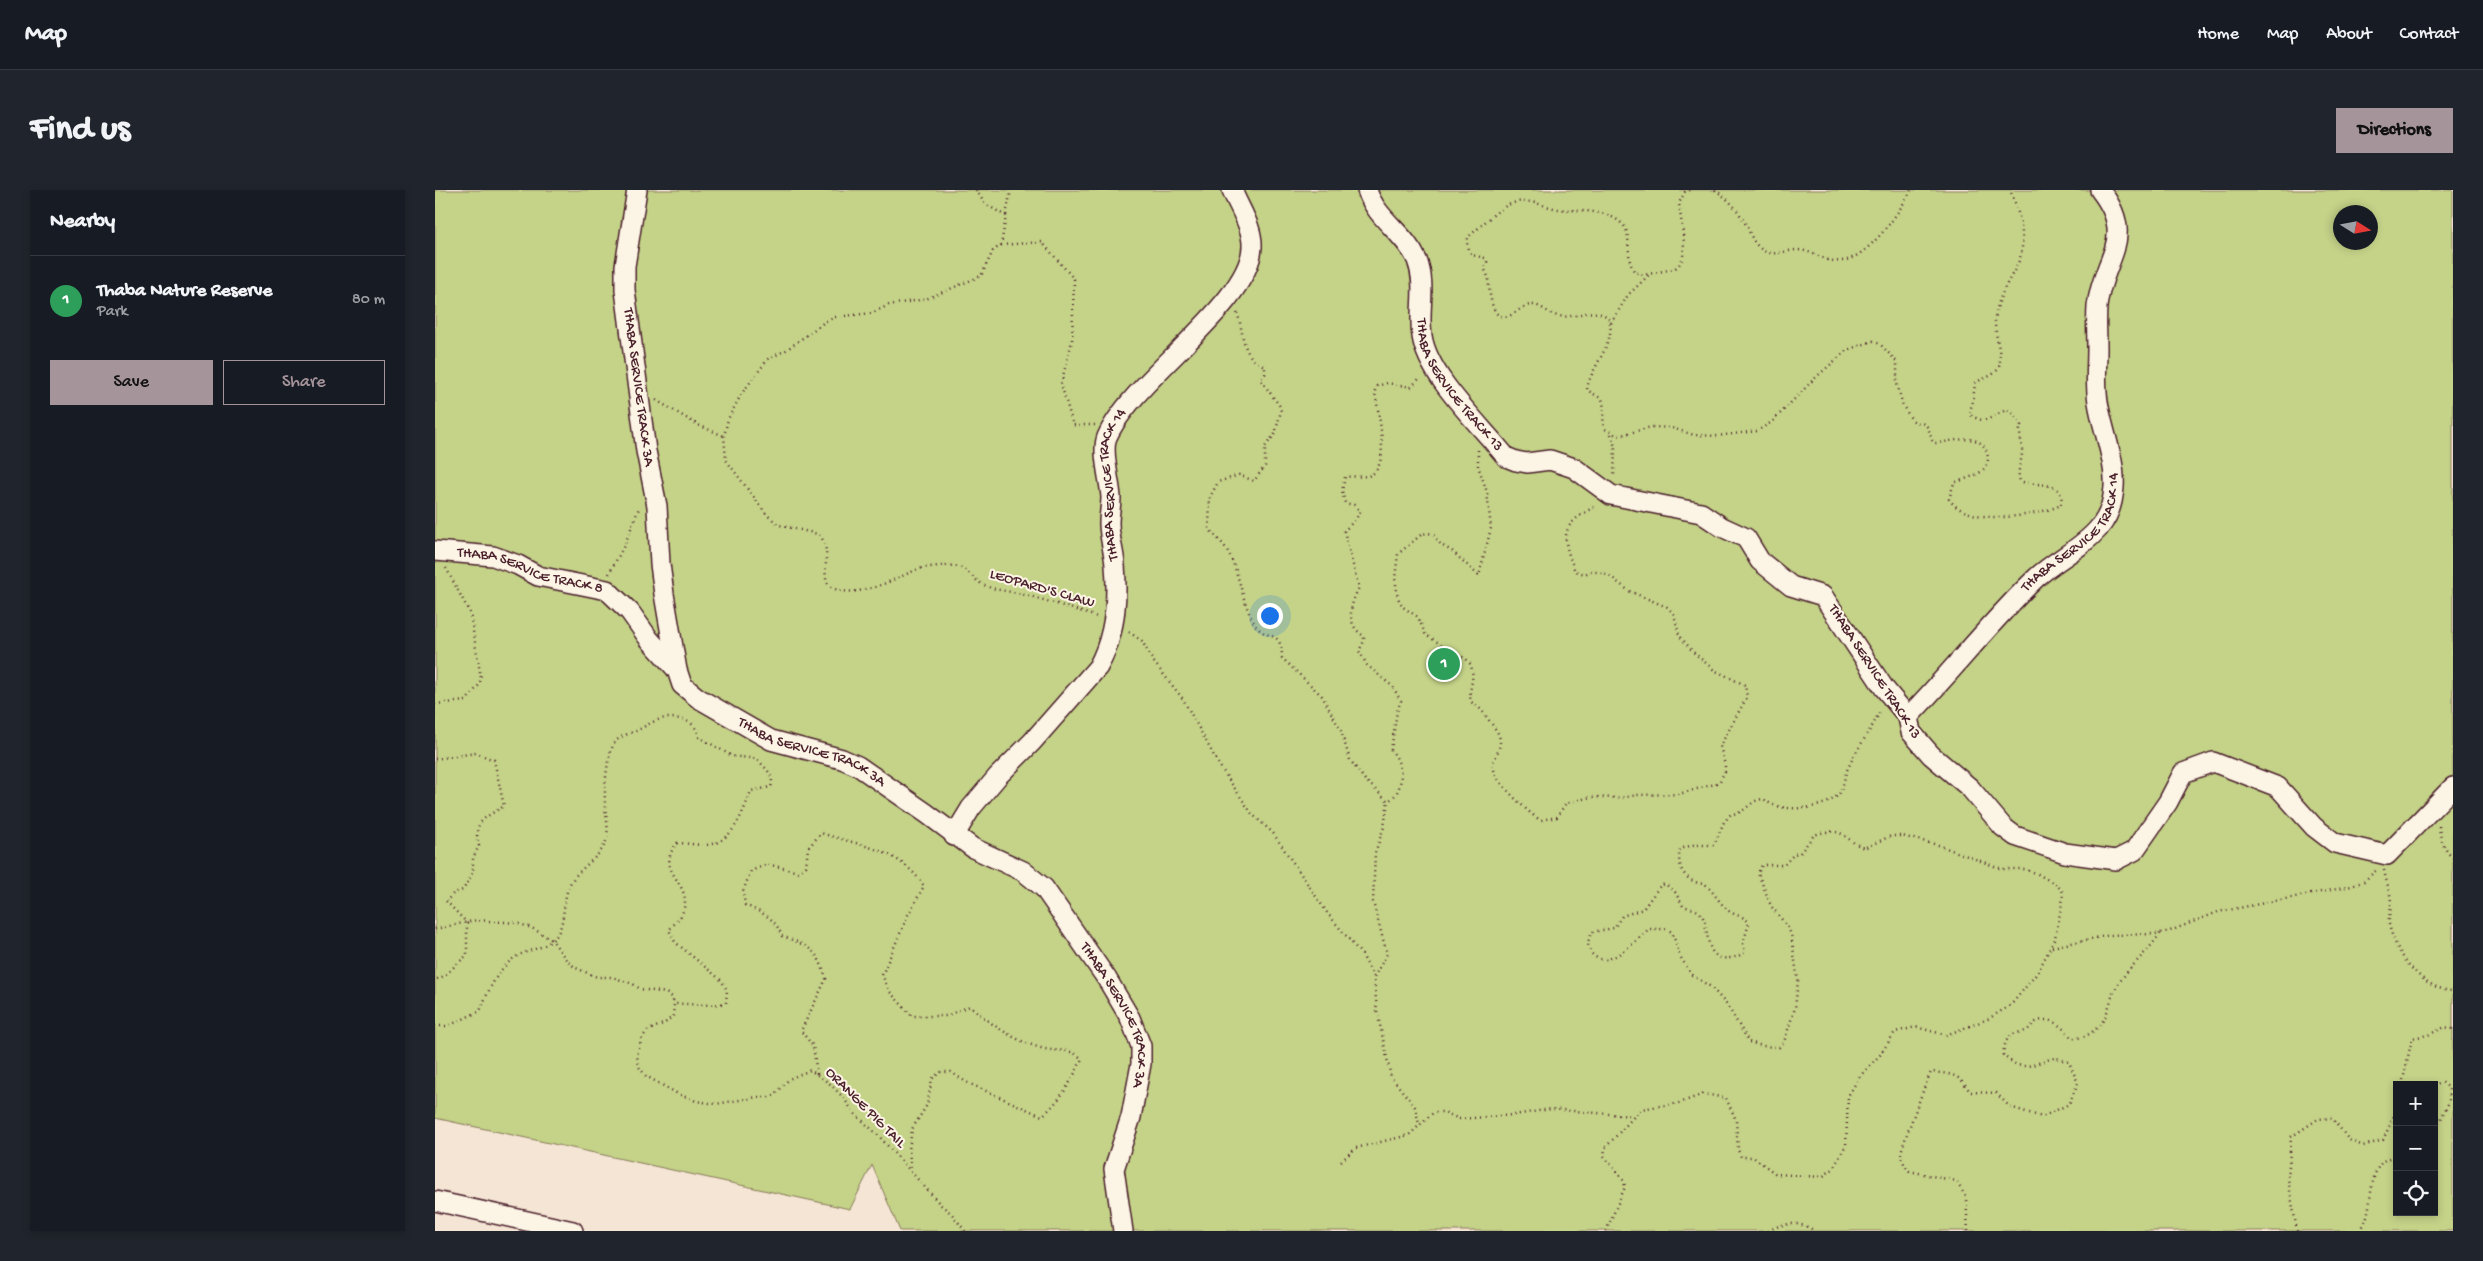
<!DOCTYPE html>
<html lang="en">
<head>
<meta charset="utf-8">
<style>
	body { margin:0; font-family:"Gochi Hand",sans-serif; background:#20242c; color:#f1f3f6 }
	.controls { position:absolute; right:15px; bottom:15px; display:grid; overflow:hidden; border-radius:0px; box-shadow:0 2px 8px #0003 }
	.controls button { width:45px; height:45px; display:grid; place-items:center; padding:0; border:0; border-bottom:1px solid #363941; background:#171b24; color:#f1f3f6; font:25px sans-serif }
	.compass { position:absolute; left:1898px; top:15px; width:45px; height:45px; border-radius:50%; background:#171b24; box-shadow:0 2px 8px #0003; rotate:101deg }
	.you { position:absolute; left:834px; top:425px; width:18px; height:18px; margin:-12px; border:4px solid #fff; border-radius:50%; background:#1a73e8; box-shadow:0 0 0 8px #1a73e833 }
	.badge { display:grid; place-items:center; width:32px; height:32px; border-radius:50%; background:#a6949b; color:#fff; font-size:16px; font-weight:700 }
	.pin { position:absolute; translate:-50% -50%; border:2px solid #fff; box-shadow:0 1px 5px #0006 }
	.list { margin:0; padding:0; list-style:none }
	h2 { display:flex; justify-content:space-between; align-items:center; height:65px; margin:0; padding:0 20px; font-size:21px }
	h2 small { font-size:16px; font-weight:400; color:#9ea1a6 }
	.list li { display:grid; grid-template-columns:32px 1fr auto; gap:15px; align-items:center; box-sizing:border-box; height:90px; padding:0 20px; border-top:1px solid #363941 }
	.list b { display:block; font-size:19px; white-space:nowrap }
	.list p { margin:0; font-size:16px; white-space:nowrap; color:#9ea1a6 }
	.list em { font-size:16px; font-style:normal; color:#9ea1a6 }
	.actions { display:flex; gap:10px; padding:15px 20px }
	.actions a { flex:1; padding:11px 0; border:1px solid #a6949b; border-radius:0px; text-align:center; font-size:18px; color:#a6949b }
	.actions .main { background:#a6949b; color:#111 }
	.icon { flex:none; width:28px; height:28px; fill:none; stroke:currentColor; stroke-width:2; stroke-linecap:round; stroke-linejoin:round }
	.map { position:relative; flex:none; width:2018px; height:1041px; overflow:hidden; border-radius:0px }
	header { display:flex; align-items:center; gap:30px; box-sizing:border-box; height:70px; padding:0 25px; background:#171b24; border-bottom:1px solid #363941 }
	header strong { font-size:24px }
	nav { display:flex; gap:28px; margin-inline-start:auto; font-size:18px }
	.intro { display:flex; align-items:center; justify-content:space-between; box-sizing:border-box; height:120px; padding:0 30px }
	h1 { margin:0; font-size:35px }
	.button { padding:12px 22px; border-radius:0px; background:#a6949b; color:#111; font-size:18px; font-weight:700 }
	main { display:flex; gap:30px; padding:0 30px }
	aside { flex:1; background:#171b24; border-radius:0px; box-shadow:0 2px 8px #0003 }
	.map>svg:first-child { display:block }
	.green { fill:#c4d388; stroke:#87795a; fill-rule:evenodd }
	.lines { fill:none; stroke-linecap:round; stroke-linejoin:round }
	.minor-casing { stroke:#4a1f2b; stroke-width:22 }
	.path { stroke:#4a1f2b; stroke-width:2.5; stroke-dasharray:1 4; stroke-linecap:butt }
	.minor { stroke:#fcf5e5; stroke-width:19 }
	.labels { text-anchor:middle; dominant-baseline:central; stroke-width:4; stroke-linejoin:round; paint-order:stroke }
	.street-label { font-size:15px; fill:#4a1f2b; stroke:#fcf5e5 }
</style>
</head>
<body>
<header>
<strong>Map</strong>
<nav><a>Home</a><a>Map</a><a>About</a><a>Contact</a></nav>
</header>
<div class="intro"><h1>Find us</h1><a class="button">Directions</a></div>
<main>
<aside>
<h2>Nearby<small></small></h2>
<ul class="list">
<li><span class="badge" style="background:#2e9e5b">1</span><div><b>Thaba Nature Reserve</b><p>Park</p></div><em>80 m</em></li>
</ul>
<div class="actions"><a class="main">Save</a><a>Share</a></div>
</aside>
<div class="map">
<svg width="2018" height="1041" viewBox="0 0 2018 1041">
	<rect width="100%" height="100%" fill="#f5e5d4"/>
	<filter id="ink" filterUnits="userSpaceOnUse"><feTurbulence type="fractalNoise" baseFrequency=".02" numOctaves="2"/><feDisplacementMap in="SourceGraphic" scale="10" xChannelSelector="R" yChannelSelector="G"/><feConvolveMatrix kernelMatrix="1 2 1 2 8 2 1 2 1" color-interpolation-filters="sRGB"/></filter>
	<g filter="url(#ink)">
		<path class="green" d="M0,0H2018V1041H465L437,975L415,1019L0,928ZM1906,22H1936V52H1906ZM1962,895H1999V1022H1962Z"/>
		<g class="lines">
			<g class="minor-casing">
				<g id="minor">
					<path id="s1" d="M202,0L190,76V100L211,261L222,316L225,374L229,404L242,480L247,495L263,508L336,550L407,569L423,576L491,623L538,658L588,681L609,698L672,789L695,828L706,856V874L696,927L679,979L688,1041"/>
					<path id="s2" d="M932,0C941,29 970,43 982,70C992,96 983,120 987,146C993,187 1045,234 1071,267L1081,271L1092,273L1115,270L1139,278L1176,305L1266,323L1287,337L1311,348L1325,371L1356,396L1388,406L1449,498L1473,527L1476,542L1496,565L1535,598L1568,637L1580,646L1630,663L1681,670L1699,661L1733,612L1748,583L1778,572L1843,597L1879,637L1900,653L1952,665L2018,597"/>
					<path id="s3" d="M0,361L58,366L83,375L103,386L172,400L195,422L214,449L241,479"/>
					<path id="s4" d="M1473,527C1517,482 1555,432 1601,388C1620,370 1646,359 1663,339C1674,327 1678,313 1679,297C1681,271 1667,238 1663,212C1660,193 1662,177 1662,159C1662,145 1661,131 1662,117C1667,68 1703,49 1665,0"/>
					<path id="s5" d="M519,646L536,618L563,586L597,552L663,477C680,446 683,410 680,375C679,361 674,347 674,333C674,325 676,316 676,307C675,291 666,261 672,247C697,189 815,114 817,57C818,37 804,18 797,0"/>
					<path d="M0,1011L138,1041"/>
				</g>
			</g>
			<g class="path">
				<path d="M541,0L550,14L571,26L566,55L558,61L546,86L491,109L454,115L437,123L400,127L391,131L351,160L333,169L307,203L293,229L289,246L291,270L332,325L344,335L383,344C401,360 381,390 398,398C422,410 459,389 481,380C487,377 511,375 518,376C533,376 537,390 549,395C561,401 577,401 590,405C614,411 638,419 662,427"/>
				<path d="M1255,0L1250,2L1244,13L1249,52L1248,68L1244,75L1239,79L1208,85L1200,82C1189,68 1198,46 1188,35C1173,18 1142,22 1123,19C1107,16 1094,8 1078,13C1062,18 1046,37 1033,47L1032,56L1037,65L1050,68L1052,72L1049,77C1050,81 1053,85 1053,88C1055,101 1055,137 1078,124C1084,120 1091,114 1099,115C1107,116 1115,125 1124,126C1143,129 1153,116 1173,127C1184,151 1154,178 1152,200L1167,209C1171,220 1166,229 1170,239L1183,246L1216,237L1237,238L1259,245L1282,246L1322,241L1337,232L1378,190L1412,160L1438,151L1445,154L1462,172V194L1468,216L1477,230C1481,233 1485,232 1489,234C1496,238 1494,248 1499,253C1511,253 1527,247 1539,250C1546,252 1550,256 1552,263C1558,284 1533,287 1519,293L1514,309C1533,337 1599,327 1626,315C1631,289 1600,297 1585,291C1581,280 1588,270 1587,259C1587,250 1583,243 1586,235L1579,224L1572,220C1555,225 1553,237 1534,224L1538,211L1540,193C1547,188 1558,187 1563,179C1569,169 1559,143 1560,130C1562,111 1570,97 1579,81C1595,55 1585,25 1575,0"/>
				<path d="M1280,0C1294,9 1305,22 1312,37C1316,45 1318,53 1326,59C1337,68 1350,60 1362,60C1378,60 1390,73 1406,71C1433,69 1465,22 1476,0"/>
				<path d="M571,25L576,0"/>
				<path d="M566,55L607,52L639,89L637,151L626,194L638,235H660"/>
				<path d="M802,123C808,137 806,156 817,168C820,172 827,174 830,177V184L825,189L844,215L846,221L840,244L830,257V276L819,291L804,285L783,292L775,307L774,339C780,346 787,352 792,360C804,381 806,407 817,429C829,455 847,435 847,468L887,506L906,541L915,570L930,590L953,611C971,601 968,573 956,560L962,521L966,511L958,497L932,475L924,461L929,451V446C910,435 915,414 924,398L909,341L921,329L925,321L919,315L910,313L907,301L910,287C917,286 926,287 933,286C958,279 942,219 940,201L942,196L952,193L976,197L986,187"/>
				<path d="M1176,133L1193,105L1215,84"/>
				<path d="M221,210L263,235L289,246"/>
				<path d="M1176,244L1180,257L1179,286"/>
				<path d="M1043,260V276L1052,302L1056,338L1044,386L1017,361L1006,355L998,344L993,343L987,344L963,364L960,388L963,408L968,417L983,427L991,446C1000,449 1003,453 1010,459C1020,466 1035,465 1037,480C1039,491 1033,501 1036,512C1045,517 1049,523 1055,532C1069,548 1067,555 1057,574C1059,579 1060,585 1063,589C1069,598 1098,628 1106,630L1122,627L1131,613L1156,607L1184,608L1203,605L1244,604L1280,594L1285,591L1290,581V575L1285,556L1312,507L1310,495L1279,480L1258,462L1244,445L1239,424L1232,417L1194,401L1172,384L1156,381L1150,384L1140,381C1125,344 1126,335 1161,316"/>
				<path d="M174,384L190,354L204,318"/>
				<path d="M694,442L707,451L718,471L748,509L784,575L817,624L838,643L893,724L927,765L939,787L942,821L956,887L980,917L984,934"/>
				<path d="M0,514L31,511L44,495L46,488L35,423L11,378"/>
				<path d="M0,569L41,563L59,570L69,616C50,628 37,631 44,656L38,668V683L28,700L19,703L11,711L32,733V765L9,786L0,790"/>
				<path d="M2004,636C2005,649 2009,660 2018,668"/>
				<path d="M1949,680C1951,692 1956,702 1956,714C1956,721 1953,728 1954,734C1960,763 1986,799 2018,801"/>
				<path d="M0,739L42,730L82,733L97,738L117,750L133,772L141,778L162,787H177L198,794L205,799L231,803L237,807L239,814L238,826L230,833L212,841L207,848L202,866L204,877L211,886L243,904L261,911L281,914L322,907H334L340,905L354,889L375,880L394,893L408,907L419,923L442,944L506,1015L517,1024L530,1041"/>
				<path d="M1617,757L1675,745L1720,744L1735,741L1783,722L1917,696L1929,691L1943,679"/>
				<path d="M939,787L952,764L938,712L940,663L949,637L953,611"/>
				<path d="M0,836H13L45,821C53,802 61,781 79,768C92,759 112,759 122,745C131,730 127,710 135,694C144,677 165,669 171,651C175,638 170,625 170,613C169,599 172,561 181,551C186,546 195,543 201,541C211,536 222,528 233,528C247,528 261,531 264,547L297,566L322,569C330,578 340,585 336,597L316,601C308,622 298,654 270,655C261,655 252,653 242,653C218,683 259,692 248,721C246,728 238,735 234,740L240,752L286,790L292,800L291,813C273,817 258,813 239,814"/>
				<path d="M382,884L378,856L366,841L391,789C383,759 375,757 347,746C340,728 328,723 310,715L308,701L316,681L332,674L363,682L371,676L373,658L386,643C425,656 464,658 489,696L473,725L447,785L455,802L477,826H511L535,816C557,835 578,850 606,858C623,863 633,856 647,869C636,892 626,910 607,926L531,892L516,882H505L497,889L492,915L477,939L474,960L476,981"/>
				<path d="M1967,895L1977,848L1993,845L2010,837L2018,839"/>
				<path d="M1998,895L2007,892L2014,898V912L1999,944"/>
				<path d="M906,971L921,958L974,945L999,922H1009L1024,929L1079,925L1116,919L1197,926"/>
				<path d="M1171,1041L1190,997L1189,991L1169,966L1170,958L1206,919L1244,913L1269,904L1291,908L1301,930L1303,960L1306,967H1318L1341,984L1387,987L1398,979L1411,955L1413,906L1425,886L1445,865L1460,842L1481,837L1511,845L1553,829L1576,815L1603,782L1620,748L1628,708L1627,701L1622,695L1601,683L1588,679H1567L1503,655L1467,646H1456L1429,658C1407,649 1410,635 1379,645L1365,663L1359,664L1349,675H1327L1323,683L1336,716L1352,736L1356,744L1363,791L1360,818L1349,852L1344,857L1327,856L1314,852L1292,815L1276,797L1257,785L1246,768L1237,742L1231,739H1214C1202,749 1173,782 1157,764C1151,757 1153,749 1157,742L1179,738L1187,726L1208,719L1225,696L1230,694L1240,702L1248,716C1254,718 1263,719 1266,724C1276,737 1267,772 1295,768C1301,767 1305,766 1310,762L1308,754L1314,733C1310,726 1301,726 1294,721C1284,713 1279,702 1270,694C1251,693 1241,678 1245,659L1258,655H1279L1289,632L1296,624C1311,624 1315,609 1329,609C1343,624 1391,620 1404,604C1409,597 1409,586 1413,578C1422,558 1436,541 1445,521"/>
				<path d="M1333,1041C1349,1032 1365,1031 1380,1041"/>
				<path d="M1533,1041L1531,1007L1521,991L1474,981C1470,976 1466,969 1466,963C1466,958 1493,887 1496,882C1516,884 1524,883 1535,902L1561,903L1575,917L1607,927L1634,914L1643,893L1634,872C1629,871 1622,867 1619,868C1596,874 1588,884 1568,865C1569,856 1571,846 1581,843C1584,842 1589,842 1592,840C1596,838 1597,834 1601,832C1616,825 1627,837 1637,848C1648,849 1656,844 1664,836C1672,828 1674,814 1678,804C1689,779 1712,765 1726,742"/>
				<path d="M1862,1041L1853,989L1856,947L1883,929L1897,928L1914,950L1928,956L1948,950L1962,919"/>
				<path d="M1926,1041C1928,1035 1932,1029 1933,1022C1937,1005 1935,966 1962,967"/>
			</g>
			<use href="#minor" class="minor"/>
		</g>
	</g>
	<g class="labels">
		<g class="street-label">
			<text stroke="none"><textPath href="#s2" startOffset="224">THABA SERVICE TRACK 13</textPath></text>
			<text stroke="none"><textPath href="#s1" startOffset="199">THABA SERVICE TRACK 3A</textPath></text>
			<text stroke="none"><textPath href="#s5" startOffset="410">THABA SERVICE TRACK 14</textPath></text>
			<text stroke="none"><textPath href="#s4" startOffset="250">THABA SERVICE TRACK 14</textPath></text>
			<text stroke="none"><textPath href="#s3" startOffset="98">THABA SERVICE TRACK 8</textPath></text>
			<text transform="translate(607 399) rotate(16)">LEOPARD'S CLAW</text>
			<text transform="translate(1439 482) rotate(57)">THABA SERVICE TRACK 13</text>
			<text stroke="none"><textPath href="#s1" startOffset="648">THABA SERVICE TRACK 3A</textPath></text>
			<text stroke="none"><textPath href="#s1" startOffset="1068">THABA SERVICE TRACK 3A</textPath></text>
			<text transform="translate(430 918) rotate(45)">ORANGE PIG TAIL</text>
		</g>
	</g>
</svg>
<div class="controls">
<button>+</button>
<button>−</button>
<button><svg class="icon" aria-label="locate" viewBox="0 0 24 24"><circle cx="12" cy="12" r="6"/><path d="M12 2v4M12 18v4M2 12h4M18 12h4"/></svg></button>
</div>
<svg class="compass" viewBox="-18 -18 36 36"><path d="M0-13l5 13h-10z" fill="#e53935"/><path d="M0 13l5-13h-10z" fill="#9ea1a6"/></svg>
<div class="you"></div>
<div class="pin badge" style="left:1009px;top:474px;background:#2e9e5b">1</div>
</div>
</main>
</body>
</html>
